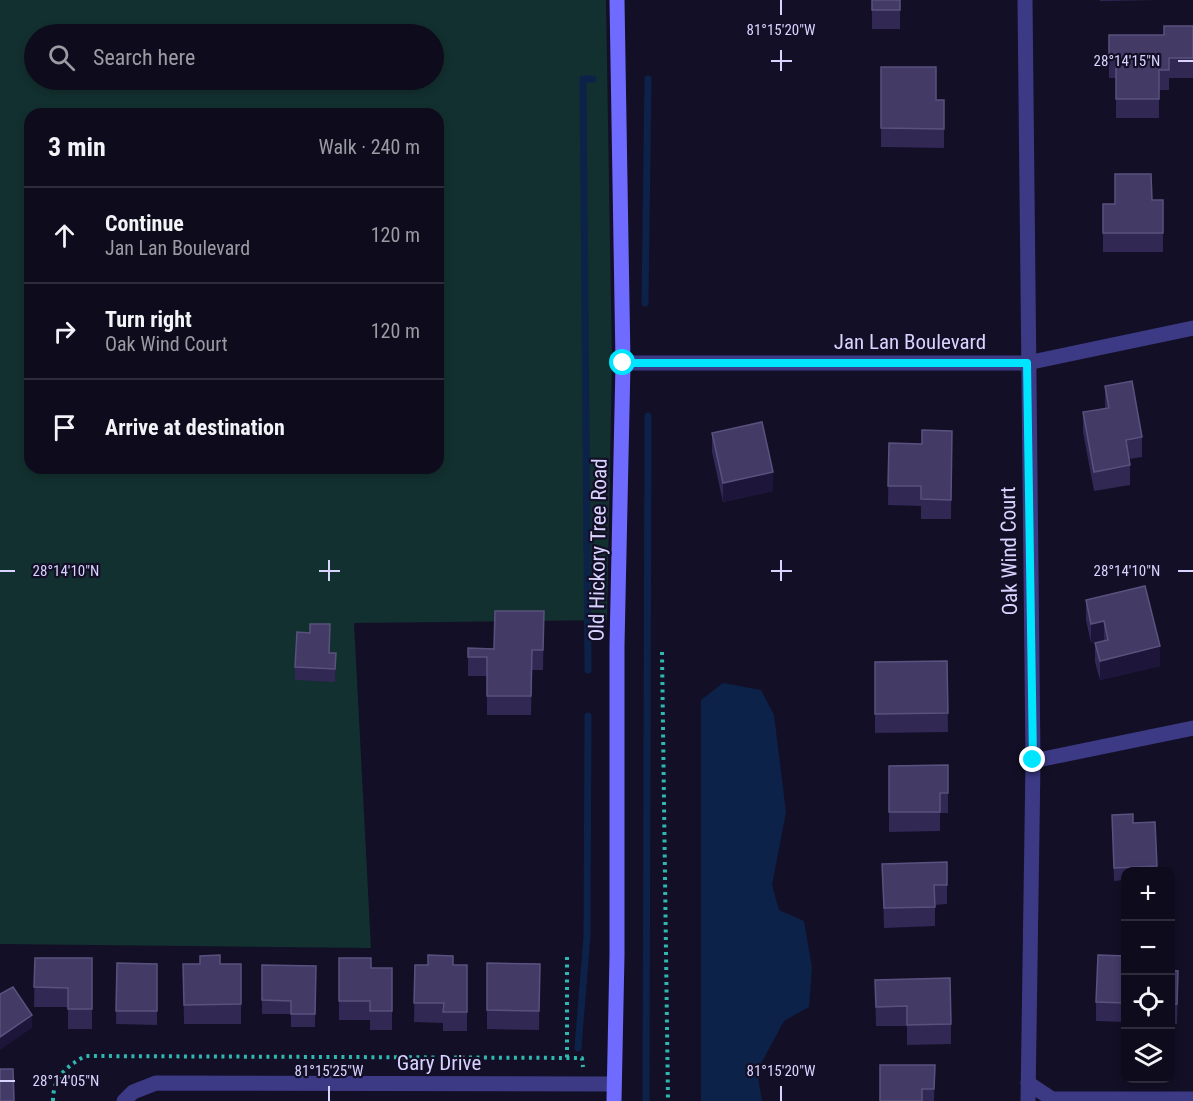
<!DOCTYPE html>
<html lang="en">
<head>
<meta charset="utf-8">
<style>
	body { margin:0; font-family:"Roboto Condensed",sans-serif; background:#171425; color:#f1f3f6 }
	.controls { position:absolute; right:18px; bottom:18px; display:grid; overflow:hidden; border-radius:12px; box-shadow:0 3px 9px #0003 }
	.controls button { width:54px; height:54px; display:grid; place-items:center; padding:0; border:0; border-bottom:2px solid #2e2b3b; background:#0e0b1c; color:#f1f3f6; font:30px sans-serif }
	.stop { position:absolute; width:18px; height:18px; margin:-14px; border:4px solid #00e5ff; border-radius:50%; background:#fff }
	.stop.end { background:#00e5ff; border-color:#fff; box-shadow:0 2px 6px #0008 }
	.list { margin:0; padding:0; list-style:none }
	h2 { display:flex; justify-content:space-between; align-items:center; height:78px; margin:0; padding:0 24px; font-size:26px }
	h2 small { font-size:20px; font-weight:400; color:#9b9ba3 }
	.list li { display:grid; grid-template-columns:39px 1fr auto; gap:18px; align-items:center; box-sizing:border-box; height:96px; padding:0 24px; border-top:2px solid #2e2b3b }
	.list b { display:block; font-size:22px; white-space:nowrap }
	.list p { margin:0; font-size:20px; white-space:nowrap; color:#9b9ba3 }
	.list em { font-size:20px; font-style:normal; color:#9b9ba3 }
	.icon { flex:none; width:33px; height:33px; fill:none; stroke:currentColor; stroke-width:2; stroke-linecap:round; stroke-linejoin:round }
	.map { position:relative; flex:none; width:1193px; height:1101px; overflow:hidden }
	.search { position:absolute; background:#0e0b1c; box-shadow:0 3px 9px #0003; left:24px; top:24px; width:420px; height:66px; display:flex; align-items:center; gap:15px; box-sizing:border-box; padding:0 21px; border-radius:33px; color:#9b9ba3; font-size:22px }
	.panel { position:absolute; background:#0e0b1c; box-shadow:0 3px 9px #0003; left:24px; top:108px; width:420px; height:366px; border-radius:18px }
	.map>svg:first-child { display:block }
	.green { fill:#12302f; fill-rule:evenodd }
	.water { fill:#0c2248 }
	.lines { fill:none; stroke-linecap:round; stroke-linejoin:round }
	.stream { stroke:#0c2248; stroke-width:7 }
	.path { stroke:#2fb8b0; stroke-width:4; stroke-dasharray:3 4.5; stroke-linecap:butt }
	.street { stroke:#3d3a85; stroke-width:15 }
	.secondary { stroke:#6f6bff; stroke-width:15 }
	.wall { fill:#312854 }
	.shaded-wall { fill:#1d163a }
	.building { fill:#433a66; stroke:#5a527e; stroke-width:1.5 }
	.route { stroke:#00e5ff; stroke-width:8 }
	.ticks { fill:none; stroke:#d9d4ff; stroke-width:2 }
	.labels { text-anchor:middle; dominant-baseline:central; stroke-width:4.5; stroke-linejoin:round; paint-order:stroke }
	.street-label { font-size:21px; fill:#d9d4ff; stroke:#130f26 }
	.ticks-label { font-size:15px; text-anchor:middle; fill:#d9d4ff; stroke:#130f26; stroke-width:4.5; stroke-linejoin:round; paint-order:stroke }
</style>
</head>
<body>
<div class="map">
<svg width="1193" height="1101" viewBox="0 0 1193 1101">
	<rect width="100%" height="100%" fill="#130f26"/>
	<path class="green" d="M0,0H606L612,363L607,620L354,623L371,948L0,944ZM34,34H434V80H34ZM30,114H438V468H30Z"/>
	<path class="water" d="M723,683L761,690L774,715L786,812L772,885L779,910L804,921L812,968L809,1007L784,1021L757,1071L762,1101H701V700Z"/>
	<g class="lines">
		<g class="stream">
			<path d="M645,303L648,79"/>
			<path d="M588,670L583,79H593"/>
			<path d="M578,1048L587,936L588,716"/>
			<path d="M646,1101L648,416"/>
		</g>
		<g class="path">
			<path d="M662,652L668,1101"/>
			<path d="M567,957V1058"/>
			<path d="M53,1101C53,1077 66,1067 85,1056L582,1058L583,1067"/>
		</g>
		<g class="street">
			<path d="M1025,0L1033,761L1028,1101"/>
			<path d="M623,363H1027L1193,328"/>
			<path d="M1033,761L1193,728"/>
			<path d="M1028,1083L1052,1099H1193"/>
			<path d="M124,1101L133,1092L156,1083L614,1084"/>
		</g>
		<path class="secondary" d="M614,1101L617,955V646L623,363L617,0"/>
	</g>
	<g class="wall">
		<rect x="872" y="0" width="28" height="29"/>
		<path d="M1100,0H1158L1100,1Z"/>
		<path d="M1193,26V78H1169V90H1159V118H1116V78H1109V35H1164Z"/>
		<path d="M881,67L936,100H944V148L881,147Z"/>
		<path d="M1152,200H1163V252H1103V204H1115Z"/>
		<path d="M1105,386L1142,437V457L1129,459L1130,465V485L1094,491L1083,432V412L1105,408Z"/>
		<path d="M952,431L951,519H921V506L888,505L889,443L922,444Z"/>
		<path d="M712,433L773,491L723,502L712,452Z"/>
		<path d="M1086,600L1160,666L1100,680L1095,662V643L1104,640L1091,643L1086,620Z"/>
		<path d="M544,611L543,670H532L531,715H487V676H468V648L494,649Z"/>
		<path d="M330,638L329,653H336L335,682L295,680V667Z"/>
		<path d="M947,661L948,732L875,733V662Z"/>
		<path d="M948,765V813H940V831L889,832V766Z"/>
		<path d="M1112,815L1133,823L1155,822L1157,872H1125V880L1114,881Z"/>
		<path d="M882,864L947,885V904L935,905V926L884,928Z"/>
		<path d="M1125,956V1022L1096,1021V1002Z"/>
		<path d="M35,958H92V1029H68V1007H34Z"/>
		<path d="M339,958L371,968H392V1030H370V1020H339Z"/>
		<path d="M117,963L157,964V1025L116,1024Z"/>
		<path d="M487,963L540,964L539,1030L487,1029Z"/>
		<path d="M183,964H241V1024H184Z"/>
		<path d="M262,965L316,966L315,1027H291V1014H262Z"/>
		<path d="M415,965H467V1031H443V1023L414,1022Z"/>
		<path d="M1170,970L1178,990L1177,1024H1170Z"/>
		<path d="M875,980L951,1024V1044L907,1045V1026H876Z"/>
		<path d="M935,1065L934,1101H880Z"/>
	</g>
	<g class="shaded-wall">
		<path d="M773,472V491L723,502V483Z"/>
		<path d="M1104,621V640L1091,643V624Z"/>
		<path d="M1160,646V666L1100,680V661Z"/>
		<path d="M32,1015V1028L0,1050V1037Z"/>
	</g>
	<g class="building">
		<rect x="872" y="0" width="28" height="10"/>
		<path d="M1164,26H1193V58H1169V70H1159V99H1116V59H1109V35H1164Z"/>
		<path d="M881,67H936V100H944V129L881,128Z"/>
		<path d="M1115,174H1151L1152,200H1163V233H1103V204H1115Z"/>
		<path d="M1132,381L1142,437L1126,440L1130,465L1094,472L1083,412L1109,408L1105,386Z"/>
		<path d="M762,422L773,472L723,483L712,433Z"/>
		<path d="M922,430L952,431L951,500L921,499V486H888L889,443L922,444Z"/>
		<path d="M1145,586L1160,646L1100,661L1095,643L1108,640L1104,621L1091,624L1086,600Z"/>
		<path d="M495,611H544L543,650H532L531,696H487V657H468V648L494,649Z"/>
		<path d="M310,624H330L329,653H336L335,669L295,667L297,632L310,633Z"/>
		<path d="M947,661L948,713L875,714V662Z"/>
		<path d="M948,765V793H940V812H889V766Z"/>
		<path d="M1133,814V823L1155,822L1157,866L1114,868L1112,815Z"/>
		<path d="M947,862V885H934L935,907L884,908L882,864Z"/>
		<path d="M220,955V964H241V1004L184,1005L183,964H200V956Z"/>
		<path d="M428,955L453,956V965H467V1012H443L444,1003H414L415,965H428Z"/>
		<path d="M1098,955L1125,956V1003L1096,1002Z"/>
		<path d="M35,958H92V1009H68V988L34,987Z"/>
		<path d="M339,958H371V968H392V1011H370V1001H339Z"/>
		<path d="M117,963L157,964V1011H116Z"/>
		<path d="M487,963L540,964L539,1011L487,1010Z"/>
		<path d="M262,965L316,966L315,1014H291V1001L262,1000Z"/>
		<path d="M1170,970L1178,971L1177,1004H1170Z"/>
		<path d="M950,978L951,1024L907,1025V1006L876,1007L875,980Z"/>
		<path d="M13,987L32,1015L0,1037V994Z"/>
		<path d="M880,1065H935L934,1089H922V1101H880Z"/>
		<path d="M0,1069H13L14,1101H0Z"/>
	</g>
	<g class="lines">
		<path class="route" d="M623,363H1027L1033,760"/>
	</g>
	<path class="ticks" d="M781,0V15M781,50V71M771,61H792M1178,61H1193M329,560V581M781,560V581M0,571H15M319,571H340M771,571H792M1178,571H1193M0,1081H15M329,1086V1101M781,1086V1101"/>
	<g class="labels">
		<g class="street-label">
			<text x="910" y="342">Jan Lan Boulevard</text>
			<text transform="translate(598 550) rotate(-89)">Old Hickory Tree Road</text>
			<text transform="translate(1009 551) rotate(-91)">Oak Wind Court</text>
			<text x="439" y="1063">Gary Drive</text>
		</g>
	</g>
	<g class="ticks-label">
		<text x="781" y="35">81°15'20"W</text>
		<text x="1127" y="66">28°14'15"N</text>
		<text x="66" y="576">28°14'10"N</text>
		<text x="1127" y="576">28°14'10"N</text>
		<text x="329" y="1076">81°15'25"W</text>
		<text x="781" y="1076">81°15'20"W</text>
		<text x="66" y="1086">28°14'05"N</text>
	</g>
</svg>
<div class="controls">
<button>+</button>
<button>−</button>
<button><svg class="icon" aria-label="locate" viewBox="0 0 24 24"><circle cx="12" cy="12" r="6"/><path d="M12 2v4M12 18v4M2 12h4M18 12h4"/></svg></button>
<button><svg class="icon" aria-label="layers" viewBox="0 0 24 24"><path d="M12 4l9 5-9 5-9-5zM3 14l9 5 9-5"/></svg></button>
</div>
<div class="stop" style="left:623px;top:363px"></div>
<div class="stop end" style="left:1033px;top:760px"></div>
<div class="search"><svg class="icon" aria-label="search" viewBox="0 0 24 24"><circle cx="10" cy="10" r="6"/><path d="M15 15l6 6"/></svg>Search here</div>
<section class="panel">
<h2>3 min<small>Walk · 240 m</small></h2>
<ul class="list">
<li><svg class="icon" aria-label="ahead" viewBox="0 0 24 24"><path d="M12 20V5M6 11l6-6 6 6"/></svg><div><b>Continue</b><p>Jan Lan Boulevard</p></div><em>120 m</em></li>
<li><svg class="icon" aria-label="right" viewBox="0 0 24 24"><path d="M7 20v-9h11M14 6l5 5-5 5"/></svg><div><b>Turn right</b><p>Oak Wind Court</p></div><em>120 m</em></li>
<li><svg class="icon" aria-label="arrive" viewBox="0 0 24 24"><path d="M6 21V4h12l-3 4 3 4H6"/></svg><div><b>Arrive at destination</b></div></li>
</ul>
</section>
</div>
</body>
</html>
